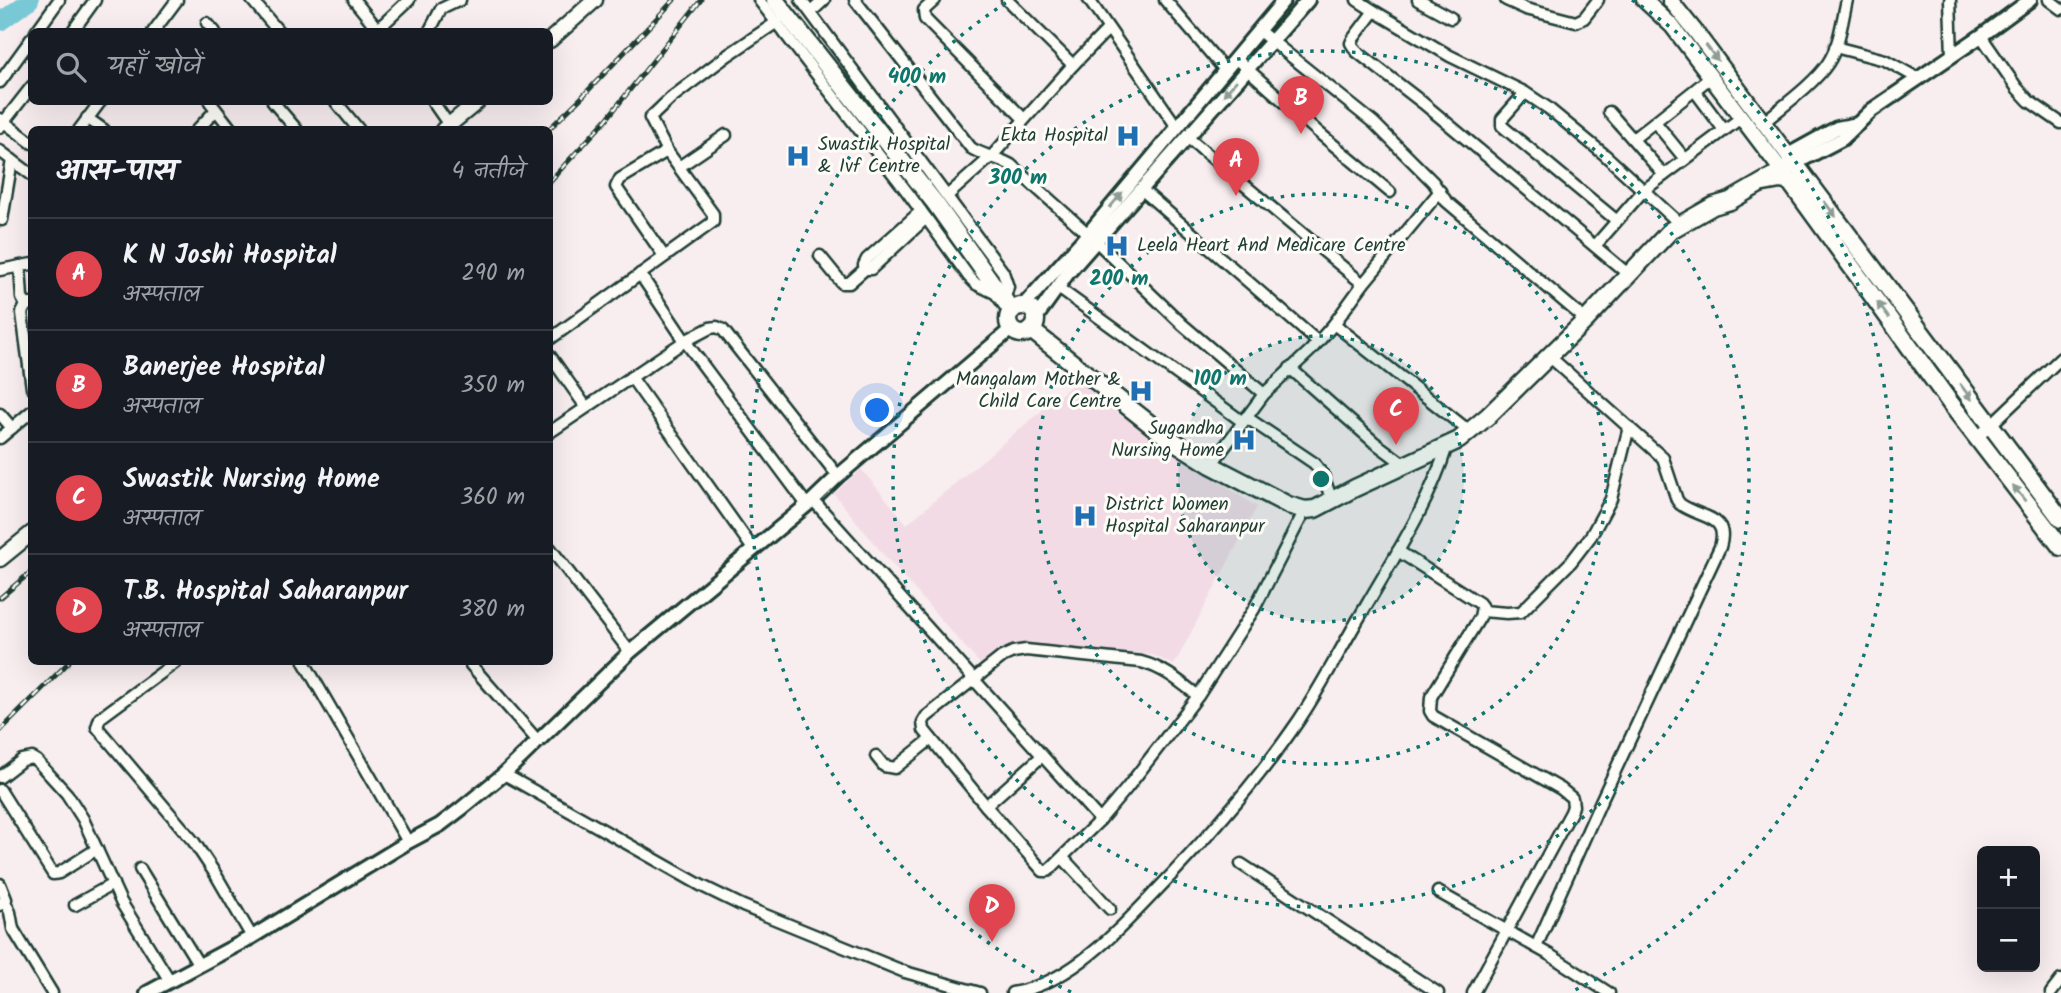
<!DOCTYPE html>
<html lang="hi">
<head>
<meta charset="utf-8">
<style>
	body { margin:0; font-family:Kalam,"Playpen Sans Deva",sans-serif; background:#242831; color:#f1f3f6 }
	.controls { position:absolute; right:21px; bottom:21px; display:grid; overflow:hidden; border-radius:10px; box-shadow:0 7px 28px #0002 }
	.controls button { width:63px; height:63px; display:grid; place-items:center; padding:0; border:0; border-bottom:2px solid #363941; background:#171b24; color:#f1f3f6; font:35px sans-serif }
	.you { position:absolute; left:878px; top:411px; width:24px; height:24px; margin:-18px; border:5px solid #fff; border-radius:50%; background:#1a73e8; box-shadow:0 0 0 10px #1a73e833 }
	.badge { display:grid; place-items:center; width:46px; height:46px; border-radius:50%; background:#db2777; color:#fff; font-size:23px; font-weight:700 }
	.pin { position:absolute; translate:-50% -58px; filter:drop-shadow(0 2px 4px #0008) }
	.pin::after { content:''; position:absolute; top:37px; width:24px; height:21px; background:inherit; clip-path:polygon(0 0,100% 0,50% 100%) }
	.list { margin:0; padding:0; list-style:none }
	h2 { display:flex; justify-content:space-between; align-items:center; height:91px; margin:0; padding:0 28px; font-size:30px }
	h2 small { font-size:23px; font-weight:400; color:#9ea1a6 }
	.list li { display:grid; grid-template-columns:46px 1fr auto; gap:21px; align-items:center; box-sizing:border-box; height:112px; padding:0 28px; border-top:2px solid #363941 }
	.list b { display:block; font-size:26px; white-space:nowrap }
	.list p { margin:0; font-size:23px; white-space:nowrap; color:#9ea1a6 }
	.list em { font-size:23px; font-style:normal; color:#9ea1a6 }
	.icon { flex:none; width:38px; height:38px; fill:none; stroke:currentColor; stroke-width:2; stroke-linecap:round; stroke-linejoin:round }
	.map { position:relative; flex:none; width:2061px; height:993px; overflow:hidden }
	.search { position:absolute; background:#171b24; box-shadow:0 7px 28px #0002; left:28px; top:28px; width:525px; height:77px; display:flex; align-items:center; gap:18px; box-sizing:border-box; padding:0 24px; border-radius:10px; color:#9ea1a6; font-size:26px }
	.panel { position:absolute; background:#171b24; box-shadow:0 7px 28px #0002; left:28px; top:126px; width:525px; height:539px; border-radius:10px }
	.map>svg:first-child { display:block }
	.built { fill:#f2dbe5 }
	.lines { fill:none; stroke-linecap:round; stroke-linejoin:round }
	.river { stroke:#79c8d6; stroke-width:18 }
	.minor-casing { stroke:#1f3d34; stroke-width:15 }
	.tertiary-casing { stroke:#1f3d34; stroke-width:18 }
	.secondary-casing { stroke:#1f3d34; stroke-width:19 }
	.primary-casing { stroke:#1f3d34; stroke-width:19 }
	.trunk-casing { stroke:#1f3d34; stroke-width:21 }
	.minor { stroke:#fdfcf7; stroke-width:10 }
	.tertiary { stroke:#fdfcf7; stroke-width:12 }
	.secondary { stroke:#fdfcf7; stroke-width:14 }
	.primary { stroke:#fdfcf7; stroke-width:14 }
	.trunk { stroke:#fdfcf7; stroke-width:16 }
	.rail-casing { stroke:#1f3d34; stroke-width:5 }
	.rail { stroke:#fdfcf7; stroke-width:2.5; stroke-dasharray:8; stroke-linecap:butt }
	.oneway { fill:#8e9c96 }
	.ring { fill:none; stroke:#0f766e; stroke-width:3.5; stroke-dasharray:3.5 7 }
	.labels { text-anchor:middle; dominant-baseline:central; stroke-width:6; stroke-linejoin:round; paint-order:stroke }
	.poi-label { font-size:19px; fill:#1f3d34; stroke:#fdfcf7; text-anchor:end }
	.centre { fill:#0f766e; stroke:#fdfcf7; stroke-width:3.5 }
	.ring-label { font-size:21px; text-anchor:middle; font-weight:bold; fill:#0f766e; stroke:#fdfcf7; stroke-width:6; stroke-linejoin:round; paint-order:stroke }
</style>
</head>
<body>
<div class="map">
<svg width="2061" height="993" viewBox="0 0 2061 993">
	<rect width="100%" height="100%" fill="#f8edef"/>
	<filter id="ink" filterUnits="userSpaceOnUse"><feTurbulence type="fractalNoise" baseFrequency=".0143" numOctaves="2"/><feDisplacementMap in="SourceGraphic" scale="14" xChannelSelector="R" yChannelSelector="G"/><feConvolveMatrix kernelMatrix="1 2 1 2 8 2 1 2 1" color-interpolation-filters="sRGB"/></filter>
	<g filter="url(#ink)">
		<path class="built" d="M1078,380L1117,413L1257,507L1174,665L1153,655L1030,645L1013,647L982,666L884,555L834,494L861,469L907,524Z"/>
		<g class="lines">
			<path class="river" d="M0,22L30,0"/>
			<g class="minor-casing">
				<g id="minor">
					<path d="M252,0L279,32"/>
					<path d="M354,0L380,32"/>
					<path d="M759,0L908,193L969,277L976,284L997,294"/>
					<path d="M801,0L1003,272L1008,287L1004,301"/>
					<path d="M855,0L971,148C983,156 998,157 1011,165L1096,241L1183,325L1264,394"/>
					<path d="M935,0L924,10L925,19L1024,119"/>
					<path d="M1007,0L1073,65"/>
					<path d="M1089,0L1177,127"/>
					<path d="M1165,0L1225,70"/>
					<path d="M1357,0L1374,11"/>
					<path d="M1418,0L1451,18"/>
					<path d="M1506,0L1526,9L1576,22L1584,18L1598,0"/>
					<path d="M1950,0L1952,56"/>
					<path d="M2049,0L2061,9"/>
					<path d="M811,12L824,0"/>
					<path d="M207,23L215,32"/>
					<path d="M378,29L409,0"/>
					<path d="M1258,30L1374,123L1433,182L1446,201L1586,320"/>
					<path d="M36,32L59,0"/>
					<path d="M72,32L95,0"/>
					<path d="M153,32L177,0"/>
					<path d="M429,32L441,9L460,0"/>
					<path d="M1981,36L2017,88L2029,101L2061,123"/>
					<path d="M1835,47L1885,60L1919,79"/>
					<path d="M1235,58L1318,132L1390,192"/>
					<path d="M0,82L32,38"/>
					<path d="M1695,91L1724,130"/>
					<path d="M1525,93L1502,119V126L1616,220"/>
					<path d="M210,102L232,130"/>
					<path d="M273,102L297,130"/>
					<path d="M336,102L359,130"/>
					<path d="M433,102L449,125"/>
					<path d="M1609,112L1664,175"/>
					<path d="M87,118L104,130"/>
					<path d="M0,119L32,143"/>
					<path d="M1655,122L1685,159"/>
					<path d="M1764,122C1783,106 1815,83 1828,63C1840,45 1842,20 1847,0"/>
					<path d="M0,127L32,86"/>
					<path d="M79,130L100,102"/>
					<path d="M197,130L216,110"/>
					<path d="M1187,137L1363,284"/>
					<path d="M1633,139L1711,77"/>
					<path d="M0,151L32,175"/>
					<path d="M679,167L726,135"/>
					<path d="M1141,189L1318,342"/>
					<path d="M947,196L992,156L1073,65L1108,29"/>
					<path d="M2,220L12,160"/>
					<path d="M1595,246L1643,191L1742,117"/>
					<path d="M664,256L616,187L620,179L667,151"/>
					<path d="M820,256L842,283H849L865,269H871L926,218"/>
					<path d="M20,266L22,298L26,305L31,304"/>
					<path d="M865,269L864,265L867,259L921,211"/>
					<path d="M0,270L32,264"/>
					<path d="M640,274L685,341L807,505"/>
					<path d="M1628,274L1423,103L1356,51L1351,43L1353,39L1374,11L1450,56L1524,92L1548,108L1605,155L1680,224"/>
					<path d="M1057,287L1243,422"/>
					<path d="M26,305L22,313L32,388"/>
					<path d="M1334,324L1469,431"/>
					<path d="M550,339L713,222V214L667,151L650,118L671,98L728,55L777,22"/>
					<path d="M550,356L586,407"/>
					<path d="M1290,368L1374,442L1405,465"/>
					<path d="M631,377L753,549"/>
					<path d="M0,414L12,428"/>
					<path d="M1246,417L1314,463L1323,475L1332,501"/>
					<path d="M550,432L685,341L710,328L717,327L723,330L838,476"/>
					<path d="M0,438L32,411"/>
					<path d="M1977,438L2061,358"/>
					<path d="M1211,465L1264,394L1310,351L1334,324L1363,284L1440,191"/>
					<path d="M813,500L1100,820"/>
					<path d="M550,548L630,652"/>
					<path d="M1398,551L1479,603L1482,607L1480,617L1431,697L1430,711L1433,716L1561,789L1572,798L1573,806L1571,812L1473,993"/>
					<path d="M1482,611L1507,613L1521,612L1571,562L1591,536L1611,499L1629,427"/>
					<path d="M176,662L100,718L97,727L194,842L216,875L252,937"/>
					<path d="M304,662L408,842"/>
					<path d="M471,665L538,741"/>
					<path d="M1198,696C1179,681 1164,668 1141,662L1026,650L1013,652L1002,657L926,717L923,722L924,730L986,806L1043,871H1048L1100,820L1127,788L1198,696L1254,609L1305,510"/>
					<path d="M876,756L884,766L895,768L931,739"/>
					<path d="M504,774L702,886L743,906L905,972L980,993"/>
					<path d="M0,777L22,760L32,758L37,761L67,794L83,819L121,902L170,981"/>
					<path d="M0,790L53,874L59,873L97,849"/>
					<path d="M986,806L1042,756"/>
					<path d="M1063,858L1110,909"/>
					<path d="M1241,864L1438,993"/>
					<path d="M140,869L199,965"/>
					<path d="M0,884L6,899L0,905"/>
					<path d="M1438,892L1550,955L1609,993"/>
					<path d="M5,902L10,912L13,929L52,993"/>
					<path d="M75,905L113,884"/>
					<path d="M1536,947L1601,801L1720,547C1730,514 1700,519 1680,504L1677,500L1663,458L1549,356"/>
					<path d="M1012,993C1037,989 1063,975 1083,960C1110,940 1133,915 1156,891C1207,838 1257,782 1299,720C1323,684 1343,644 1366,606C1396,554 1429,504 1447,446"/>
					<path d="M2051,993L2061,980"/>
				</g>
			</g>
			<g class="tertiary-casing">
				<g id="tertiary">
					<path d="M1788,155L1837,128L1858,124"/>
					<path d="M1796,163L1842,139L1872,110L1981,36L2030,0"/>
					<path d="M1023,306L1087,235L1284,0"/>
					<path d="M1035,319L1068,273L1308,0"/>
					<path d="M147,993L252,937L408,842L440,825L461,809L504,774L630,652L813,500L838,476L1011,329"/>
				</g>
			</g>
			<g class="secondary-casing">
				<g id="secondary">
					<path d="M550,40L595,0"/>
					<path d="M443,130L477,102"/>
					<path d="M0,559L32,533"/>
				</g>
			</g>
			<g class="primary-casing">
				<g id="primary">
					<path d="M1644,0L1672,26L1788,179"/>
					<path d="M1670,0L1695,31L1788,155"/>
				</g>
			</g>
			<g class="trunk-casing">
				<g id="trunk">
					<path d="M775,0L935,203L1012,311"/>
					<path d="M1790,157L2061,519"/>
					<path d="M1764,183L1780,180L1790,182L1951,404L2061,547"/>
					<circle cx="1022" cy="320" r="14"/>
					<path d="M1031,330L1164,435L1211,465L1288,505L1305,510L1315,509L1355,488L1459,440L1488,416L1586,320L1671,230L1713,206L1730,201L1796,163"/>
				</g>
			</g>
			<use href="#minor" class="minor"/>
			<use href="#tertiary" class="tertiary"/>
			<use href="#secondary" class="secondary"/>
			<use href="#primary" class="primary"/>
			<use href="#trunk" class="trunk"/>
			<g class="rail-casing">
				<g id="rail">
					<path d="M548,130L581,98L674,0"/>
					<path d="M550,181L606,120L701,0"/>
					<path d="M0,598L32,571"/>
					<path d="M0,731L69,662"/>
				</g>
			</g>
			<use href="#rail" class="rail"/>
		</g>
		<defs><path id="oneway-solid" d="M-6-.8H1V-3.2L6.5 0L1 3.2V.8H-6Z" transform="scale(1.75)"/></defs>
		<g class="oneway">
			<use href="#oneway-solid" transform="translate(1712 53) rotate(53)"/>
			<use href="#oneway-solid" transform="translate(1230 88) rotate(131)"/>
			<use href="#oneway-solid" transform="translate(1116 200) rotate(-50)"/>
			<use href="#oneway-solid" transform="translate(1830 209) rotate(53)"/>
			<use href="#oneway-solid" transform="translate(1883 310) rotate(-126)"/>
			<use href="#oneway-solid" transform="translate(1966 392) rotate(53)"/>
			<use href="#oneway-solid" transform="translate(2019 493) rotate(-128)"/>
		</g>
	</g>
	<circle cx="1321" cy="479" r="143" fill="#0f766e" fill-opacity=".12"/>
	<g class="ring">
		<circle cx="1321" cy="479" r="143"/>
		<circle cx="1321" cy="479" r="285"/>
		<circle cx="1321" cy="479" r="428"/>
		<path d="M1071 992A571 571 0 0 1 1010 0M1632 0A571 571 0 0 1 1571 992"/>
	</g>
	<defs>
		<g id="hospital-bare" transform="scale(1.89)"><path d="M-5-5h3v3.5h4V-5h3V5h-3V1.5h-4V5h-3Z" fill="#1f6fb2" stroke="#fdfcf7" stroke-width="2.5" paint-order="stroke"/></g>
	</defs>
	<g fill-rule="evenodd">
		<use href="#hospital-bare" x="1128" y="136"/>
		<use href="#hospital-bare" x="798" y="156"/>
		<use href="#hospital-bare" x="1117" y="246"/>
		<use href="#hospital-bare" x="1141" y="391"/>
		<use href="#hospital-bare" x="1244" y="440"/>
		<use href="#hospital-bare" x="1085" y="516"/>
	</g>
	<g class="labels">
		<g class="poi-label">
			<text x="1108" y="136">Ekta Hospital</text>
			<text x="818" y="145" text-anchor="start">Swastik Hospital<tspan x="818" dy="22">&amp; Ivf Centre</tspan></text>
			<text x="1137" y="246" text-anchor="start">Leela Heart And Medicare Centre</text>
			<text x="1121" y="380">Mangalam Mother &amp;<tspan x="1121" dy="22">Child Care Centre</tspan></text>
			<text x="1224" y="429">Sugandha<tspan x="1224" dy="22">Nursing Home</tspan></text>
			<text x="1105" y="505" text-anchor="start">District Women<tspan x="1105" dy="22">Hospital Saharanpur</tspan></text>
		</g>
	</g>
	<circle cx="1321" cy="479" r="10" class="centre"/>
	<g class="ring-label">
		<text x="917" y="83">400 m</text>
		<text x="1018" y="184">300 m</text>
		<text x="1119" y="285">200 m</text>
		<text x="1220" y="385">100 m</text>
	</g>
</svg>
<div class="controls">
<button>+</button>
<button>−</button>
</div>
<div class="you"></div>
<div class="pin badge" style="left:1236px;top:196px;background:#e0444e">A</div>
<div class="pin badge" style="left:1301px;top:134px;background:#e0444e">B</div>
<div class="pin badge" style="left:1396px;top:445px;background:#e0444e">C</div>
<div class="pin badge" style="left:992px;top:942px;background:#e0444e">D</div>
<div class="search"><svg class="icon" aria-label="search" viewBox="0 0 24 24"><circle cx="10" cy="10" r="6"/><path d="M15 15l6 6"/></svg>यहाँ खोजें</div>
<section class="panel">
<h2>आस-पास<small>4 नतीजे</small></h2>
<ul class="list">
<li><span class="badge" style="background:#e0444e">A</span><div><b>K N Joshi Hospital</b><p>अस्पताल</p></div><em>290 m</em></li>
<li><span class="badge" style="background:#e0444e">B</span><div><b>Banerjee Hospital</b><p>अस्पताल</p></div><em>350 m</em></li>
<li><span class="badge" style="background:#e0444e">C</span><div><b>Swastik Nursing Home</b><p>अस्पताल</p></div><em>360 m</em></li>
<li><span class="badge" style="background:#e0444e">D</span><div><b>T.B. Hospital Saharanpur</b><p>अस्पताल</p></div><em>380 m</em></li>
</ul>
</section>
</div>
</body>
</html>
